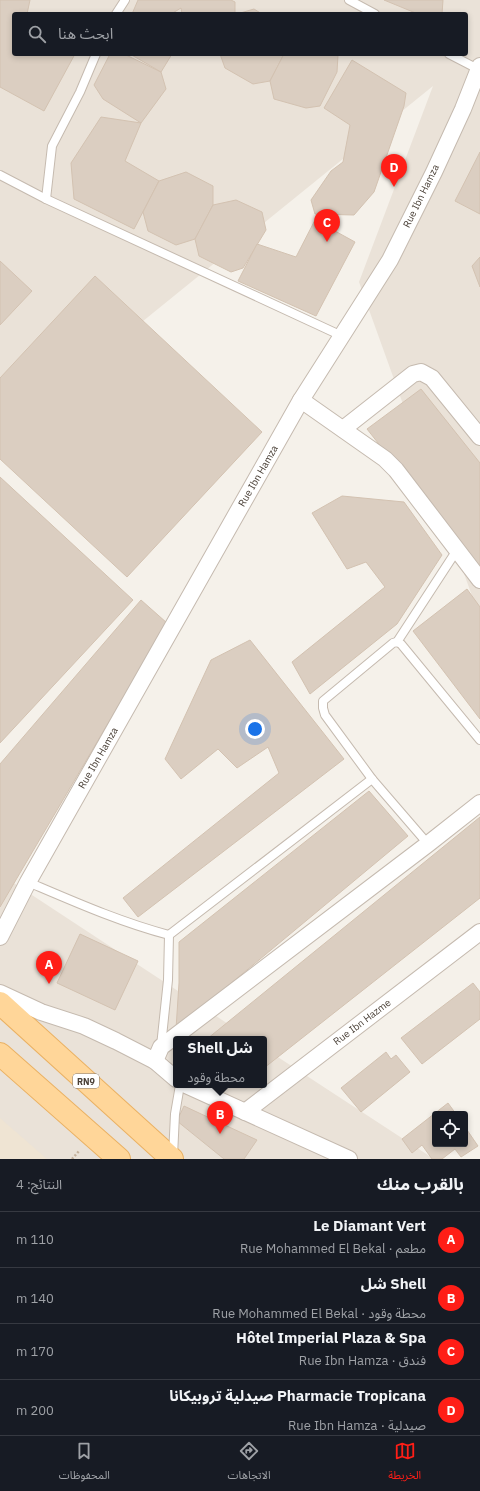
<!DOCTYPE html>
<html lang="ar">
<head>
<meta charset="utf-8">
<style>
	body { margin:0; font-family:"IBM Plex Sans","Noto Sans Arabic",sans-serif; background:#242831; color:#f1f3f6; direction:rtl }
	.controls { position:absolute; right:12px; bottom:12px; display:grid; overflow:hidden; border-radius:4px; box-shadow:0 2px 6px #0003 }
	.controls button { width:36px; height:36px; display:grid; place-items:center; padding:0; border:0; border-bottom:1px solid #363941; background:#171b24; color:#f1f3f6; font:20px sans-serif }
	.you { position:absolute; left:255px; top:729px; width:14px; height:14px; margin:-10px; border:3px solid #fff; border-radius:50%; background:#1a73e8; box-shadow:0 0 0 6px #1a73e833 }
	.badge { display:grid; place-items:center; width:26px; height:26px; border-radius:50%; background:#ff1e17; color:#fff; font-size:13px; font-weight:700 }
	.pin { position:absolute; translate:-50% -33px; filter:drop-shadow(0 1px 2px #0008) }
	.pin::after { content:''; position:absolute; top:21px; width:14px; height:12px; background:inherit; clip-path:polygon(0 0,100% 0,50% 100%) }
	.popup { position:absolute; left:173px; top:1036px; width:94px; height:52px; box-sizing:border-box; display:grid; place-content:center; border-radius:4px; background:#171b24; filter:drop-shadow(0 1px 3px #0005); font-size:13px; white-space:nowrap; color:#9ea1a6 }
	.popup b { font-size:15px; color:#f1f3f6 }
	.popup::after { content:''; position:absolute; left:50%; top:100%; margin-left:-8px; border:8px solid transparent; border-top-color:#171b24 }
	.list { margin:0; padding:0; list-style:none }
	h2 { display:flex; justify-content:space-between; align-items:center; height:52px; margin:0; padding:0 16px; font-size:17px }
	h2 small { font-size:13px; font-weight:400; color:#9ea1a6 }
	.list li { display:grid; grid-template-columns:26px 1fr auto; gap:12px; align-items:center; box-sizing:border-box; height:56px; padding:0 16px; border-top:1px solid #363941 }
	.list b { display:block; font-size:15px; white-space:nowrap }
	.list p { margin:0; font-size:13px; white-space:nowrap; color:#9ea1a6 }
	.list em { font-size:13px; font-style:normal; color:#9ea1a6 }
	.icon { flex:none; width:22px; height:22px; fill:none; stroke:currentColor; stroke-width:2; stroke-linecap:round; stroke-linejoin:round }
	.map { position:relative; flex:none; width:480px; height:1159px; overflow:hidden; direction:ltr }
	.search { position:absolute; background:#171b24; box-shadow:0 2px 6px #0003; left:12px; right:12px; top:12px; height:44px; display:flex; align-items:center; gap:10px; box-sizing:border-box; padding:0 14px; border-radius:4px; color:#9ea1a6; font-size:15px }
	.sheet { height:276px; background:#171b24 }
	nav { display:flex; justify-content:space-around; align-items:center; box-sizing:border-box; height:56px; border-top:1px solid #363941; background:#171b24; font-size:11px; color:#9ea1a6 }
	nav a { display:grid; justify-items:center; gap:2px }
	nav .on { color:#ff1e17 }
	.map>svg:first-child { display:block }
	.residential { fill:#eae2d8; fill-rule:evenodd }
	.education { fill:#efe4d3 }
	.building { fill:#dbcec1; stroke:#d3c2b1 }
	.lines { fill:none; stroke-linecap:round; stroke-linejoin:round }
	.lane-casing { stroke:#c5baaf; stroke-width:10 }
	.street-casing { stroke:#c5baaf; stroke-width:18 }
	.primary-casing { stroke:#eab163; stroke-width:24 }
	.path { stroke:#c4b19c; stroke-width:2.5; stroke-dasharray:2 2; stroke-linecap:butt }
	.lane { stroke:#fff; stroke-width:8 }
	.street { stroke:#fff; stroke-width:16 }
	.primary { stroke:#ffd699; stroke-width:22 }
	.labels { text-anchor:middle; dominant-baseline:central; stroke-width:4; stroke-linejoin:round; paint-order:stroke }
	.shield { fill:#fff; stroke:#807973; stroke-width:1 }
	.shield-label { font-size:9px; font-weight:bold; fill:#4a4037 }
	.street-label { font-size:10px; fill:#4a4037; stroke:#fff }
</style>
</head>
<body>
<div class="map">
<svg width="480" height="1159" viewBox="0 0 480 1159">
	<rect width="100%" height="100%" fill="#f5f1ea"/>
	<g class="residential">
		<path d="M0,0H480V618L359,282L433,86L0,437ZM14,14H466V54H14Z"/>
		<path d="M0,874L251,1039H176V1085H264V1048L434,1159H0Z"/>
	</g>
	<path class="education" d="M0,1118L47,1159H0Z"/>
	<g class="building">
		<path d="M0,0H30L27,14H14V54H75L44,111L0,87Z"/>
		<path d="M138,0H231L235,2V14H182L181,8L171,14H132Z"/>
		<path d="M384,0H443L442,14H418Z"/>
		<path d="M254,9L262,14H237Z"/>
		<path d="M110,54H124L161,72L166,89L141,123L103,99L94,85Z"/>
		<path d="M130,54H172L161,72Z"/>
		<path d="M220,54H284L270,81L253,84L225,68Z"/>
		<path d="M284,54H335L338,55L337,72L320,106L306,108L274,99L270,81Z"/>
		<path d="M352,60L406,93L404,106L374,192L354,215L315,214L311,200L331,171L343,162L350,125L324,108Z"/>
		<path d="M101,117L141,123L125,161L159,181L134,229L74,199L71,163Z"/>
		<path d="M480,152V214L455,201Z"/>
		<path d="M186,172L213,186V205L195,239L176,245L148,231L143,212L159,181Z"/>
		<path d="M236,200L262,212L266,230L243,268L231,272L199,256L195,239L213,205Z"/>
		<path d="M315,220L355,242L316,316L238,281L257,244L296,257Z"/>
		<path d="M480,257V287L472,266Z"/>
		<path d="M0,261L32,291L0,325Z"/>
		<path d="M95,276L262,432L127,577L0,459V378Z"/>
		<path d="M421,389L480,463V572L367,429Z"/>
		<path d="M0,477L133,600L0,743Z"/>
		<path d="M342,496L404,502L442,555L397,624L310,694L292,662L385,587L366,562L347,569L312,513Z"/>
		<path d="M467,589L480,607V719L413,631Z"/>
		<path d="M141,600L167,623L0,907V764Z"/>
		<path d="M250,640L344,759L138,917L123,898L279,773L268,747L237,768L218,749L181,779L165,759L211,660Z"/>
		<path d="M369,791L408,836L176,1029L179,983V942Z"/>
		<path d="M480,817V898L264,1068V1039H207Z"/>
		<path d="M80,934L138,961L115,1010L57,983Z"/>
		<path d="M473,983L480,992V1019L422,1064L401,1038Z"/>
		<path d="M386,1052L391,1059L396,1055L410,1072L361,1112L341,1088Z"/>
		<path d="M448,1103L456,1114H435V1144H465V1127L478,1146L461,1157L455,1149L442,1159H432L422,1145L412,1153L402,1139Z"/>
		<path d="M184,1106L257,1140L244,1159H224L177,1121Z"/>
	</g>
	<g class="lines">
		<g class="lane-casing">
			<g id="lane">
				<path d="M349,0L375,14"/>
				<path d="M116,14L125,0"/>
				<path d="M449,54L478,69"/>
				<path d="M0,175L46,199L342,336"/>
				<path d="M46,199L52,146L80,92L96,54"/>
				<path d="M397,642L457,550"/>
				<path d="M428,844L372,779L325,715L323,708V701L393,643L397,642L401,644L480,740"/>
				<path d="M28,882C75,902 120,922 169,935L168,980L161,1046"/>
				<path d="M169,935L372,779"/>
				<path d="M173,1156L175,1114L180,1085"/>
			</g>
		</g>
		<g class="street-casing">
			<g id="street">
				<path d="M301,400L385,459L396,470L480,580"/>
				<path d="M343,429L413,374L421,372L432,378L480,437"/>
				<path d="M0,937L28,882L301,400L390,260L434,172L463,109L480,66"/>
				<path d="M0,993L41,1012L84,1026L116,1041L155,1061L176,1079"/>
				<path d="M155,1061L161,1047L428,844L480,803"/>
				<path d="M186,1085L349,1159"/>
				<path d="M245,1112L480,932"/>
			</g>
		</g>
		<g class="primary-casing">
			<g id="primary">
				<path d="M0,1003L172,1159"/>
				<path d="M0,1054L119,1159"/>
			</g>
		</g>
		<path class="path" d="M72,1159L79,1151"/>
		<use href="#lane" class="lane"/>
		<use href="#street" class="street"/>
		<use href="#primary" class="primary"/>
	</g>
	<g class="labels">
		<rect class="shield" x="73" y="1074" width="26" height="14" rx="3"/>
		<g class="shield-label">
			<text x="86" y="1081">RN9</text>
		</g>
		<g class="street-label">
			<text transform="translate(421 196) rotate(-64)">Rue Ibn Hamza</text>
			<text transform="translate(258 476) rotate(-60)">Rue Ibn Hamza</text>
			<text transform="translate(98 758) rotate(-60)">Rue Ibn Hamza</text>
			<text transform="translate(362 1022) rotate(-37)">Rue Ibn Hazme</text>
		</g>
	</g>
</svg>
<div class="controls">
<button><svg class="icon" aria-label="locate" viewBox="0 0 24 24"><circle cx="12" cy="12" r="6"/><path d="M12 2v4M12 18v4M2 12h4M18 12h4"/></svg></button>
</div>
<div class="you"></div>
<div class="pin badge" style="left:49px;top:984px">A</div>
<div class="pin badge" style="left:220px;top:1134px">B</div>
<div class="popup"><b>Shell شل</b>محطة وقود</div>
<div class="pin badge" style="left:327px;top:242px">C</div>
<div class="pin badge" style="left:394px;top:187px">D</div>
<div class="search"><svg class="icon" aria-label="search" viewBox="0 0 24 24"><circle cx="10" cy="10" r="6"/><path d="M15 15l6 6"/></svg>ابحث هنا</div>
</div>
<section class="sheet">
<h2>بالقرب منك<small>النتائج: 4</small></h2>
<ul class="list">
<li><span class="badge">A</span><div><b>Le Diamant Vert</b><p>مطعم · Rue Mohammed El Bekal</p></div><em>110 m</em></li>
<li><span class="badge">B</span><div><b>Shell شل</b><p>محطة وقود · Rue Mohammed El Bekal</p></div><em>140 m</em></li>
<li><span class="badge">C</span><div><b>Hôtel Imperial Plaza &amp; Spa</b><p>فندق · Rue Ibn Hamza</p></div><em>170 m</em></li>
<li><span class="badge">D</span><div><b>Pharmacie Tropicana صيدلية تروبيكانا</b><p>صيدلية · Rue Ibn Hamza</p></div><em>200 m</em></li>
</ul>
</section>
<nav>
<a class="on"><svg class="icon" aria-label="map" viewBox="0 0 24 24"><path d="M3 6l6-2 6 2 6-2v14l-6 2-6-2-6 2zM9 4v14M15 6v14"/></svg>الخريطة</a>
<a><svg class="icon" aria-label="directions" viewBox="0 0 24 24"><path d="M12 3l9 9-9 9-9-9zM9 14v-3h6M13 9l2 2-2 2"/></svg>الاتجاهات</a>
<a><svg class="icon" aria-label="saved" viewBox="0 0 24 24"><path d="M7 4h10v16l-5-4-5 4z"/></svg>المحفوظات</a>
</nav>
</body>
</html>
